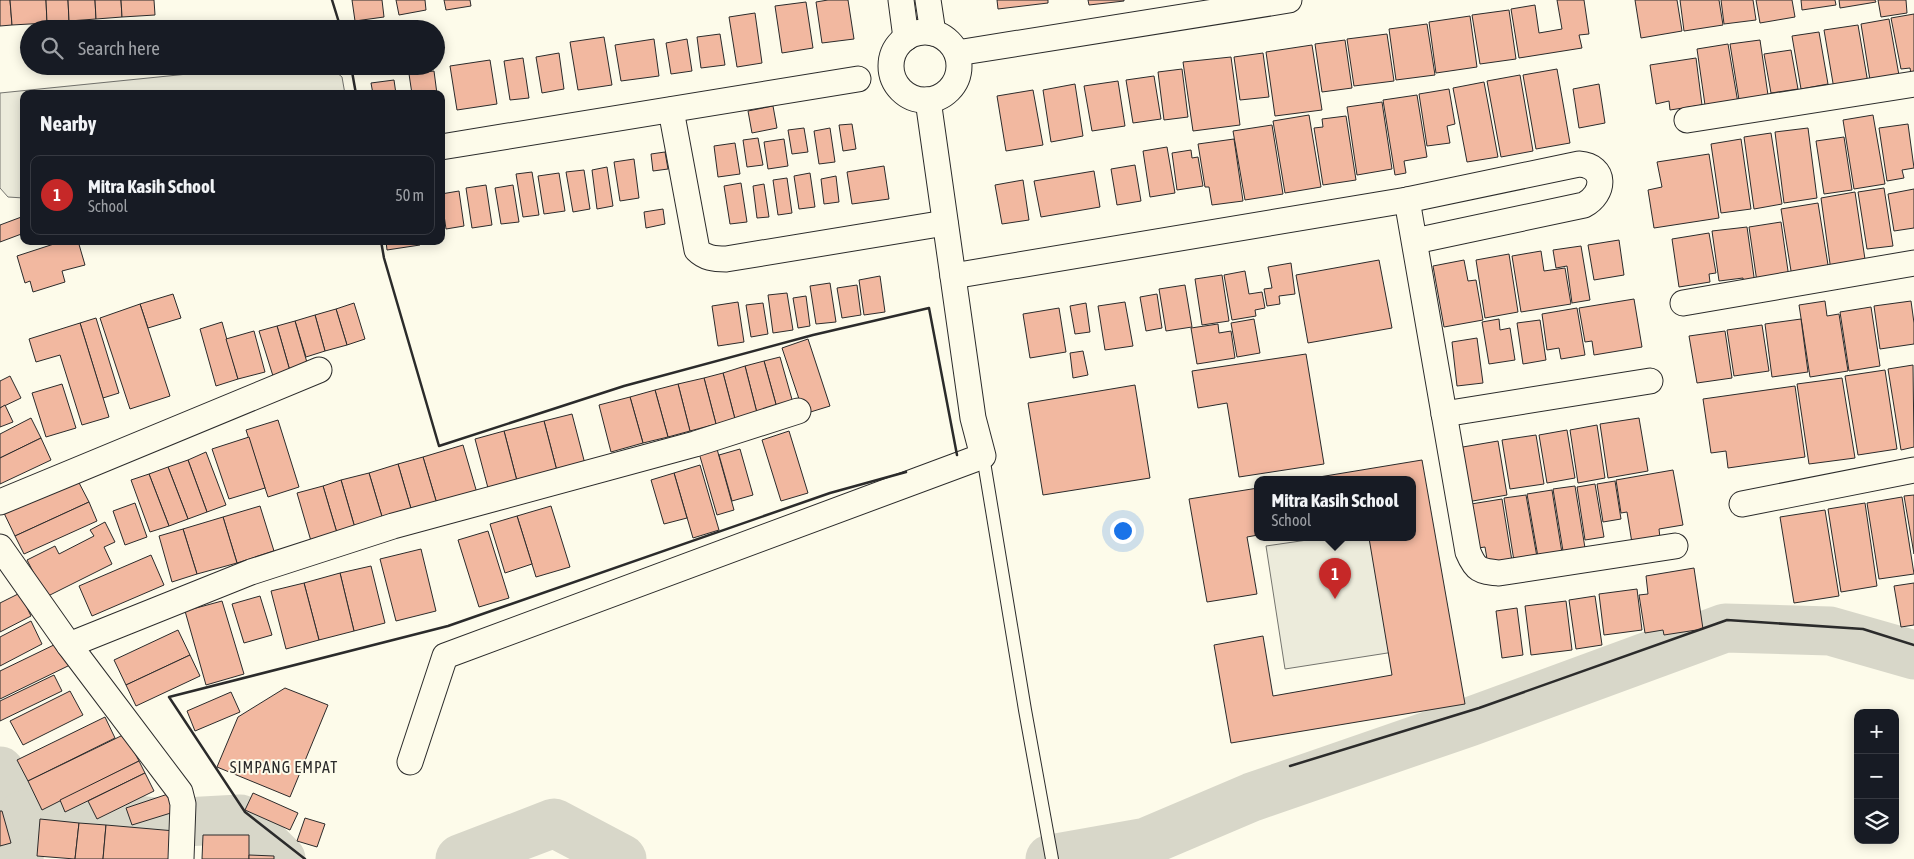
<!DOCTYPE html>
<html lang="en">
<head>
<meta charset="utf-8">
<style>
	body { margin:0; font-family:"Asap Condensed",sans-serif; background:#20242c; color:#f1f3f6 }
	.controls { position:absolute; right:15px; bottom:15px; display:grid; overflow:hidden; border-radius:10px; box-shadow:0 2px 12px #0003 }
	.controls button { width:45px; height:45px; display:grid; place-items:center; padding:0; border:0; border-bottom:1px solid #363941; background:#171b24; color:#f1f3f6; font:25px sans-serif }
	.you { position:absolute; left:1122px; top:530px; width:18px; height:18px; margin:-12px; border:4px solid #fff; border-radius:50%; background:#1a73e8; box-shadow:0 0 0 8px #1a73e833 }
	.badge { display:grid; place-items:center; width:32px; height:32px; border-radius:50%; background:#c62828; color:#fff; font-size:16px; font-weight:700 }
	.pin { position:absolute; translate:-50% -41px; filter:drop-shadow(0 1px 2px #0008) }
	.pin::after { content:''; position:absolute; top:26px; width:18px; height:15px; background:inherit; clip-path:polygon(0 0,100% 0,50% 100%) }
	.popup { position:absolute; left:1254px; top:476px; width:162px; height:65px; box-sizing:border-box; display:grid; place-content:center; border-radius:10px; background:#171b24; filter:drop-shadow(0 1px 4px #0005); font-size:16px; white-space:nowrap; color:#9ea1a6 }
	.popup b { font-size:19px; color:#f1f3f6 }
	.popup::after { content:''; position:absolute; left:50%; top:100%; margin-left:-10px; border:10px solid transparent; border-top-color:#171b24 }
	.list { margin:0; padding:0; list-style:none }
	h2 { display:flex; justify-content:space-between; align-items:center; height:65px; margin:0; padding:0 20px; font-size:21px }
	h2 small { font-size:16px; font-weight:400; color:#9ea1a6 }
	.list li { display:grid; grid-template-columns:32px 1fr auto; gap:15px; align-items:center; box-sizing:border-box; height:80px; margin:0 10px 10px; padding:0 10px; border:1px solid #363941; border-radius:10px }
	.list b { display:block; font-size:19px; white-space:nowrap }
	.list p { margin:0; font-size:16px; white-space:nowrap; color:#9ea1a6 }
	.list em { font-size:16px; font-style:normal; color:#9ea1a6 }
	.icon { flex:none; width:28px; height:28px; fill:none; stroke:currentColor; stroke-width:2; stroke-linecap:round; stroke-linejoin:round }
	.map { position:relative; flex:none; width:1914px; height:859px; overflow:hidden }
	.search { position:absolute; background:#171b24; box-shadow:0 2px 12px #0003; left:20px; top:20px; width:425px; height:55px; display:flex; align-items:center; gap:12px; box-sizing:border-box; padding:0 18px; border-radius:28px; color:#9ea1a6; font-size:19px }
	.panel { position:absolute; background:#171b24; box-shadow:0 2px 12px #0003; left:20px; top:90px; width:425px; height:155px; border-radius:10px }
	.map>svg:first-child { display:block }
	.green { fill:#ecebdb; stroke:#74746e }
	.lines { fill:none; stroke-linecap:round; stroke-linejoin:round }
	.river { stroke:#d8d7c9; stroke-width:49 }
	.building { fill:#f2b8a0; stroke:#2b2b2b }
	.service-casing { stroke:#2b2b2b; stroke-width:14 }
	.minor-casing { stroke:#2b2b2b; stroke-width:27 }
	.service { stroke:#fdfbea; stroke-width:12 }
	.minor { stroke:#fdfbea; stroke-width:25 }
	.wall { stroke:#2b2b2b; stroke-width:2.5 }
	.labels { text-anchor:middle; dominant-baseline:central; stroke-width:4; stroke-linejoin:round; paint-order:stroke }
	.quarter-label { font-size:16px; letter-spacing:1px; fill:#2b2b2b; stroke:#fdfbea }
</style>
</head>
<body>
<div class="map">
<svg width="1914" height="859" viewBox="0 0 1914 859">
	<rect width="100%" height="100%" fill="#fdfbea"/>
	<g class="green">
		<path d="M267,66H329L342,77L345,94H24V198L8,197L0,188V93Z"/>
		<path d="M1321,538H1396L1413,649L1285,669L1266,546Z"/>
	</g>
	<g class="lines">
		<g class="river">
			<path d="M0,771L23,815L19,859"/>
			<path d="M23,815L72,813L166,823L240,819L281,859"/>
			<path d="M460,859L554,823L622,859"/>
			<path d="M1050,859L1146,842L1252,797L1469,722L1725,628L1830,631L1914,655"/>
		</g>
	</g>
	<g class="building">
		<path d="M0,0H10L12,25L0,26Z"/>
		<path d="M10,0H46L47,23L12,25Z"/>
		<path d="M46,0H68L69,21L47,23Z"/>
		<path d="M68,0H95L96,19L69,21Z"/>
		<path d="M95,0H121L122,17L96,19Z"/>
		<path d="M121,0H154L155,15L122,17Z"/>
		<path d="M352,0H382L384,17L355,21Z"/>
		<path d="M396,0H425L426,10L399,15Z"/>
		<path d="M444,0H470L471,6L446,10Z"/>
		<path d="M828,0H848L854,39L822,43L816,2Z"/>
		<path d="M997,0H1048V3L998,9Z"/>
		<path d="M1088,0H1124V1L1089,5Z"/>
		<path d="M1557,0H1584L1589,34L1579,35L1582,48L1519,58L1511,9L1535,5L1539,33L1562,29Z"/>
		<path d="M1635,0H1677L1682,31L1641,38Z"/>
		<path d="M1680,0H1719L1723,25L1684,31Z"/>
		<path d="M1721,0H1753L1756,20L1724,24Z"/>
		<path d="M1756,0H1792L1795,17L1760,23Z"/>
		<path d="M1801,0H1835L1836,5L1802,10Z"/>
		<path d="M1839,0H1875L1876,2L1840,8Z"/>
		<path d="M1878,0H1906L1907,13L1881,17Z"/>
		<path d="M806,2L813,48L782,53L775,6Z"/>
		<path d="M1509,10L1516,59L1480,64L1472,15Z"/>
		<path d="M755,13L762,63L737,67L729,17Z"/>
		<path d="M1914,14V80H1912L1910,68L1901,69L1891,18Z"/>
		<path d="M1470,16L1477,67L1436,73L1429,22Z"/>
		<path d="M1889,19L1900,81L1871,86L1861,24Z"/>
		<path d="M1427,24L1435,75L1396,80L1389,29Z"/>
		<path d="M1858,25L1869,89L1835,95L1824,30Z"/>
		<path d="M1819,32L1828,84L1801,89L1792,36Z"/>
		<path d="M720,34L725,65L701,68L697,37Z"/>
		<path d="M1387,34L1394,81L1354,86L1347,39Z"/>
		<path d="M604,37L612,85L578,90L570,42Z"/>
		<path d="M654,39L659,76L621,81L615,45Z"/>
		<path d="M687,39L692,71L671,74L666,43Z"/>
		<path d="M1345,40L1352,88L1322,92L1315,44Z"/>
		<path d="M1760,40L1768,95L1739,100L1730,44Z"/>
		<path d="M1728,44L1739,109L1705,105L1697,49Z"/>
		<path d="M1312,45L1322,110L1275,116L1266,52Z"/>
		<path d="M1791,50L1798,89L1771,93L1764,54Z"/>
		<path d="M559,53L564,89L542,93L536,57Z"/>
		<path d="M1263,53L1269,97L1240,100L1234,57Z"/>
		<path d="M1231,57L1240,125L1193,131L1183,62Z"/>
		<path d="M523,58L529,98L510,100L504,61Z"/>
		<path d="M1696,58L1702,105L1670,110L1669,101L1656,104L1650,65Z"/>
		<path d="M490,60L497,104L457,110L450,66Z"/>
		<path d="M1182,69L1188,117L1164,120L1158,72Z"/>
		<path d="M1557,69L1570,143L1536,149L1523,75Z"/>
		<path d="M434,71L437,94H412L409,74Z"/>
		<path d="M1520,75L1533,151L1501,157L1487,81Z"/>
		<path d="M1154,76L1161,119L1133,123L1126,80Z"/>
		<path d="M394,80L396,94H373L371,83Z"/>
		<path d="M1118,81L1125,126L1092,131L1084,86Z"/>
		<path d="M1484,82L1498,157L1467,162L1453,88Z"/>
		<path d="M1075,84L1083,136L1051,142L1043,90Z"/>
		<path d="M1599,84L1605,123L1579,128L1573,89Z"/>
		<path d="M1449,89L1455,124L1447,126L1450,143L1427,146L1419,94Z"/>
		<path d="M1033,90L1043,145L1006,151L997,96Z"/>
		<path d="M1417,95L1427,157L1404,161L1406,173L1395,175L1383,100Z"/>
		<path d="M1382,102L1392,169L1357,175L1347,107Z"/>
		<path d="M773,106L777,128L752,133L748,111Z"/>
		<path d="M1309,115L1321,187L1285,193L1273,121Z"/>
		<path d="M1873,115L1885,184L1854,189L1843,120Z"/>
		<path d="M1346,116L1356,180L1323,185L1314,128L1323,127L1322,119Z"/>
		<path d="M852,124L856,149L843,151L839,125Z"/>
		<path d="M1908,124L1914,168L1902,170L1904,178L1887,181L1879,128Z"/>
		<path d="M1272,125L1283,194L1245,200L1233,131Z"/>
		<path d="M804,128L808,152L792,154L788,130Z"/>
		<path d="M830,128L835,162L819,164L814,131Z"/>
		<path d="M1808,128L1817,198L1784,203L1775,132Z"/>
		<path d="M1771,133L1782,204L1754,209L1744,137Z"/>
		<path d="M1844,137L1852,190L1824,194L1816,141Z"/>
		<path d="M758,138L763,165L747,167L743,140Z"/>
		<path d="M784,139L788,166L768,169L764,142Z"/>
		<path d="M1234,139L1243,201L1212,205L1209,187H1205L1198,144Z"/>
		<path d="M1741,139L1751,209L1721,213L1711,144Z"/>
		<path d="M735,143L740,174L718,177L714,146Z"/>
		<path d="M1167,147L1175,193L1150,197L1143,151Z"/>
		<path d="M1191,150L1192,158L1198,157L1203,186L1177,190L1172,153Z"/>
		<path d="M665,152L668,169L653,171L651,154Z"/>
		<path d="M1709,154L1719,218L1654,228L1648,190L1662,187L1657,162Z"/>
		<path d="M634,159L639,198L620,201L614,162Z"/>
		<path d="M1135,165L1141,201L1117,205L1111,169Z"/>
		<path d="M884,166L889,199L852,204L847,172Z"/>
		<path d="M607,167L613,206L597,209L592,170Z"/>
		<path d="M584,170L590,209L573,212L566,172Z"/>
		<path d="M1094,171L1100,207L1041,217L1034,181Z"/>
		<path d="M532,172L539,215L523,217L516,174Z"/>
		<path d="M559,173L565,211L544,214L538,176Z"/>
		<path d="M810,173L815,207L799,209L794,176Z"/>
		<path d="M836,176L839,202L824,204L821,179Z"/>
		<path d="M787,178L792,213L778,215L773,180Z"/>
		<path d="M1023,180L1029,220L1002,224L995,185Z"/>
		<path d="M741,183L747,222L730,224L724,186Z"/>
		<path d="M764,184L769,217L757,218L753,186Z"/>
		<path d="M486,185L492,225L472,228L466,188Z"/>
		<path d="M513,185L519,222L501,224L495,188Z"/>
		<path d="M1884,188L1893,246L1867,249L1858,192Z"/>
		<path d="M1914,189V228L1894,231L1888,194Z"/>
		<path d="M459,191L464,226L446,229L441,194Z"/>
		<path d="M1855,192L1866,266L1831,271L1821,198Z"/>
		<path d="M1818,203L1829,271L1792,277L1781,209Z"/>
		<path d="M663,209L665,224L646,228L644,212Z"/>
		<path d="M24,216V233L0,242V225Z"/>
		<path d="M1781,222L1789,278L1757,282L1749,227Z"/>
		<path d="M1747,227L1755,284L1744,285L1743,278L1719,281L1712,231Z"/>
		<path d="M1709,233L1716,273L1709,274L1710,282L1679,287L1672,239Z"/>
		<path d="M1619,240L1624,275L1594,280L1588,245Z"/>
		<path d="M63,241H78L85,265L62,271L65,282L33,292L30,281L25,283L17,256Z"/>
		<path d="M386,241H420V245L387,250Z"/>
		<path d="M1581,246L1590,300L1572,303L1567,266L1556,268L1553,250Z"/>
		<path d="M1541,251L1544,271L1565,268L1571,304L1521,312L1512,256Z"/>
		<path d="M1509,254L1518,312L1485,318L1476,260Z"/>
		<path d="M1379,260L1392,328L1308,343L1296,275Z"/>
		<path d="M1464,260L1468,281L1476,280L1483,320L1444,327L1433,266Z"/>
		<path d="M1291,263L1295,294L1279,296L1280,304L1267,306L1264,289L1272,288L1268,267Z"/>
		<path d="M1245,271L1249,294L1262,292L1265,308L1255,310L1256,316L1232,320L1224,275Z"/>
		<path d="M1222,275L1229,321L1202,325L1195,279Z"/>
		<path d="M880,276L885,312L864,315L859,280Z"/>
		<path d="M830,283L836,322L816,324L810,286Z"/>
		<path d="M857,285L861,315L842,318L837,288Z"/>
		<path d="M1185,285L1192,327L1166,331L1159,289Z"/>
		<path d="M787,293L793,330L773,333L768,295Z"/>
		<path d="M173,294L181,318L148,328L140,304Z"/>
		<path d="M1157,294L1162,328L1146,331L1140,297Z"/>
		<path d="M806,296L810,326L798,328L793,298Z"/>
		<path d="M1634,299L1642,347L1594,355L1592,341L1585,342L1579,308Z"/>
		<path d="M1825,301L1827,316L1839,314L1848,371L1810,377L1799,305Z"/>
		<path d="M1911,301L1914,323V344L1880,349L1874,306Z"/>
		<path d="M738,302L744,342L718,346L712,306Z"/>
		<path d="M1125,302L1133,346L1105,350L1098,306Z"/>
		<path d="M354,303L365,339L347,345L336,309Z"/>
		<path d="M763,303L768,334L751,337L746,305Z"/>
		<path d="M1086,303L1090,332L1075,334L1070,306Z"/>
		<path d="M140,304L170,396L130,409L100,318Z"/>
		<path d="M1871,307L1880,366L1849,371L1840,312Z"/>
		<path d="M1059,308L1066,352L1030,358L1023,314Z"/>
		<path d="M1577,308L1585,355L1561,359L1559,348L1547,350L1542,314Z"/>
		<path d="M336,309L347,345L325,351L315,315Z"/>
		<path d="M315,315L325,351L306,357L295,321Z"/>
		<path d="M96,318L119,393L103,398L80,323Z"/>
		<path d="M1254,319L1260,353L1237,357L1231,323Z"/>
		<path d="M1499,319L1500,330L1510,328L1515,360L1489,364L1482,322Z"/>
		<path d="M1801,319L1808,372L1772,377L1765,324Z"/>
		<path d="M1540,320L1546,360L1523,364L1517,323Z"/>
		<path d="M295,321L308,366L290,371L277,326Z"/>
		<path d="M222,322L238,379L216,386L200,329Z"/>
		<path d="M80,323L109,417L82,425L60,355L36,362L29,339Z"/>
		<path d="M1218,324L1219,333L1231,331L1235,358L1197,364L1191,328Z"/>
		<path d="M1762,325L1769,371L1734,376L1727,330Z"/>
		<path d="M277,326L290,371L273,376L259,331Z"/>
		<path d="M254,331L265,372L238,379L226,339Z"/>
		<path d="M1725,331L1732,378L1697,383L1689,336Z"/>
		<path d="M1477,338L1483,383L1457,386L1452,342Z"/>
		<path d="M808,339L830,406L804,414L782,348Z"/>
		<path d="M1083,351L1088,375L1073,378L1070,353Z"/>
		<path d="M1306,354L1324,464L1239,477L1227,403L1198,408L1192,371Z"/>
		<path d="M780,357L793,403L777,408L764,361Z"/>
		<path d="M764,361L777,408L757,413L745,366Z"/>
		<path d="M1913,365L1914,447L1901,450L1888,369Z"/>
		<path d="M745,366L757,413L735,419L723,373Z"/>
		<path d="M1885,370L1897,449L1858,455L1845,376Z"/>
		<path d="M723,373L735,419L716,424L704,378Z"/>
		<path d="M10,376L21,398L0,408V381Z"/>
		<path d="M704,378L716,424L690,431L678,384Z"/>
		<path d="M1842,378L1855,458L1809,464L1797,384Z"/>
		<path d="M62,384L76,428L46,437L32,393Z"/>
		<path d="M678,384L690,431L668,437L655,390Z"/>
		<path d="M1135,385L1150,478L1043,495L1028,403Z"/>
		<path d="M1795,386L1805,457L1728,468L1726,451L1711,453L1703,399Z"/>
		<path d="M655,390L668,437L643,443L630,397Z"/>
		<path d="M630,397L643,443L611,452L599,405Z"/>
		<path d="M5,405L13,422L0,427V408Z"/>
		<path d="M572,414L585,464L557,471L544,421Z"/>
		<path d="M31,418L41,438L0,458V434Z"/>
		<path d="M1639,418L1648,471L1608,478L1600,424Z"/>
		<path d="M278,420L299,487L268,497L246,430Z"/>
		<path d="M544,421L557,471L517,481L504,431Z"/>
		<path d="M1597,425L1605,478L1578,483L1570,430Z"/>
		<path d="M1567,430L1575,478L1547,483L1539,435Z"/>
		<path d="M504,431L517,481L488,488L475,439Z"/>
		<path d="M789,431L808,493L781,501L762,440Z"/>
		<path d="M1536,435L1544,484L1510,489L1502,440Z"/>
		<path d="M249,437L265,488L229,499L212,449Z"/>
		<path d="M41,438L51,460L0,484V458Z"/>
		<path d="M1498,441L1507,495L1467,502L1457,448Z"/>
		<path d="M463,445L477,493L437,504L423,457Z"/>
		<path d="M717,449L734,510L717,515L699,453Z"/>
		<path d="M740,449L753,495L732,501L719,455Z"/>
		<path d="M206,452L226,505L207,512L188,460Z"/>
		<path d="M423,457L437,504L412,512L398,464Z"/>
		<path d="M188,460L207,512L188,519L168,467Z"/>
		<path d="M1422,460L1465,704L1231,743L1214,645L1263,636L1273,696L1392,675L1369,538H1412V480H1301Z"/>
		<path d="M398,464L412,512L383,520L369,473Z"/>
		<path d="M700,465L719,530L693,538L674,473Z"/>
		<path d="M168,467L188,519L169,526L149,474Z"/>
		<path d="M1673,470L1683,525L1659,529L1660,538L1632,543L1627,512L1621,513L1616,480Z"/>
		<path d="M369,473L383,520L355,528L341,480Z"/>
		<path d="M674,473L687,518L664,524L651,480Z"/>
		<path d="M149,474L169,526L150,532L131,480Z"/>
		<path d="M76,477L89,502L15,536L3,511Z"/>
		<path d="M341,480L355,528L337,533L323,486Z"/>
		<path d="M1615,481L1621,519L1603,522L1597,484Z"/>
		<path d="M1595,484L1604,537L1585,540L1577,487Z"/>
		<path d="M323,486L337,533L311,541L297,493Z"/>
		<path d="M1575,486L1585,548L1563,551L1553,489Z"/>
		<path d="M1258,488V535L1247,537L1257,594L1207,602L1189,499Z"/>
		<path d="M1552,490L1562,553L1538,557L1527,494Z"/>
		<path d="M1526,495L1537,557L1514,561L1504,498Z"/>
		<path d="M1914,495V554L1904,496Z"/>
		<path d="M1902,497L1914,574L1879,579L1867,503Z"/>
		<path d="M1502,499L1512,561L1488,565L1485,547L1478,548L1471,504Z"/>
		<path d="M89,502L97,521L24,554L15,536Z"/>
		<path d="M135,503L147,537L125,545L113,511Z"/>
		<path d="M1865,503L1877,586L1841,592L1828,509Z"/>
		<path d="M260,506L274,551L237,563L223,517Z"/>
		<path d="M551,506L570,567L536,577L517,516Z"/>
		<path d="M1825,510L1839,596L1794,603L1780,517Z"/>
		<path d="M517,516L532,564L505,573L490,524Z"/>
		<path d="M223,517L237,563L197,574L183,529Z"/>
		<path d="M105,522L115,542L104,547L112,564L46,597L27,560L55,546L59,554L94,536L90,530Z"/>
		<path d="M183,529L197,574L172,582L159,536Z"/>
		<path d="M488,531L509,598L479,607L458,540Z"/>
		<path d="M421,549L436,611L396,621L380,559Z"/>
		<path d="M151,555L164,585L92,616L79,586Z"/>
		<path d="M371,566L385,623L354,631L340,573Z"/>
		<path d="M1694,568L1703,629L1664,635L1663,630L1645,633L1639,595L1648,594L1646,576Z"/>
		<path d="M340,573L354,631L319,640L304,583Z"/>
		<path d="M304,583L319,640L286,649L271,591Z"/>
		<path d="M1914,583V625L1901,627L1894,586Z"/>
		<path d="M1637,589L1642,630L1604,635L1599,594Z"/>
		<path d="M20,593L31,616L0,632V603Z"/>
		<path d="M260,596L272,635L244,643L232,604Z"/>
		<path d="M1595,596L1602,645L1576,649L1569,600Z"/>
		<path d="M222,601L244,674L206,685L185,611Z"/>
		<path d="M1566,601L1572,650L1531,655L1525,606Z"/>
		<path d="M1517,608L1523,655L1502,658L1496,611Z"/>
		<path d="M31,621L42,644L0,666V637Z"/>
		<path d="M178,630L190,655L126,685L114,660Z"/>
		<path d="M60,642L70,665L0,699V671Z"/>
		<path d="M190,655L200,676L136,706L126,685Z"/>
		<path d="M54,675L62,691L0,721V701Z"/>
		<path d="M285,688L328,705L290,797L217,767L238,717Z"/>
		<path d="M70,691L83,715L23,745L10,721Z"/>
		<path d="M231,692L240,712L195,731L187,711Z"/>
		<path d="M105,717L115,738L28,781L17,760Z"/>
		<path d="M125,734L139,761L42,810L28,781Z"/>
		<path d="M139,761L145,773L65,812L60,800Z"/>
		<path d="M145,773L154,791L97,819L88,801Z"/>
		<path d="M253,793L298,813L290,830L245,810Z"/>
		<path d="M168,794L174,812L132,825L126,808Z"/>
		<path d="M0,811H2L11,843L0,846Z"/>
		<path d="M305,818L325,824L317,847L297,841Z"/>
		<path d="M40,819L79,823L75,859L37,856Z"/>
		<path d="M79,823L106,825L103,859H75Z"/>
		<path d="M106,825L175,831L173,859H103Z"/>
		<path d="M203,835H249V859H202Z"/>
		<path d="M249,855L274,856V859H249Z"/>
	</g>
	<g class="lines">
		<g class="service-casing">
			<path id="service" d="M983,456L1025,710L1052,859"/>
		</g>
		<g class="minor-casing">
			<g id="minor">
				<path d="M901,0L906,38"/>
				<path d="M928,0L933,33"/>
				<circle cx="925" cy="66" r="34"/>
				<path d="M957,53L1289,0"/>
				<path d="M671,110L697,250C705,258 714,259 726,259L945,223"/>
				<path d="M1687,120L1914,84"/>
				<path d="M441,147L858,79"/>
				<path d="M1407,200L1468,552C1476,571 1480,571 1499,573L1675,546"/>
				<path d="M953,276L1407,200L1579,164C1607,166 1605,194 1584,205L1415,241"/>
				<path d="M1683,303L1914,263"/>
				<path d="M1444,414L1650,381"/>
				<path d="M0,502L319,370"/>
				<path d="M1742,504L1914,470"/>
				<path d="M0,547L69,645L180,792L183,804L181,859"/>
				<path d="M69,645L251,572L393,526L695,444L798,411"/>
				<path d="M410,762L445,656L983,456L973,418L928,100"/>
			</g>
		</g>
		<use href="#service" class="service"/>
		<use href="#minor" class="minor"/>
		<g class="wall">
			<path d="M332,0L341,29"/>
			<path d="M351,66L356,94"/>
			<path d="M381,241L384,258L439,446L624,386L813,335L929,308L957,455"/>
			<path d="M1290,766L1479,708L1727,620L1863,629L1914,645"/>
			<path d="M305,859L245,812L169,697L448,626L830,493L906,472"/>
		</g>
	</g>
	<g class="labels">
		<g class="quarter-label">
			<text x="284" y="767">SIMPANG EMPAT</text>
		</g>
	</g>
</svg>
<div class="controls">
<button>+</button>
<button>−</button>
<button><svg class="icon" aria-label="layers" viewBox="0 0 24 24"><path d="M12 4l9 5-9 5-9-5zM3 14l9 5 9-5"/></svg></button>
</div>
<div class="you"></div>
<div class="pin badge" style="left:1335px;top:599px">1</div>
<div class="popup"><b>Mitra Kasih School</b>School</div>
<div class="search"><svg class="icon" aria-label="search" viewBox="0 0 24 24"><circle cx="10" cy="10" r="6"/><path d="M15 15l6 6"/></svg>Search here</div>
<section class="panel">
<h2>Nearby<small></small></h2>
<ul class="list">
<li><span class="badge">1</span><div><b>Mitra Kasih School</b><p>School</p></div><em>50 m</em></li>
</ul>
</section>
</div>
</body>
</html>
